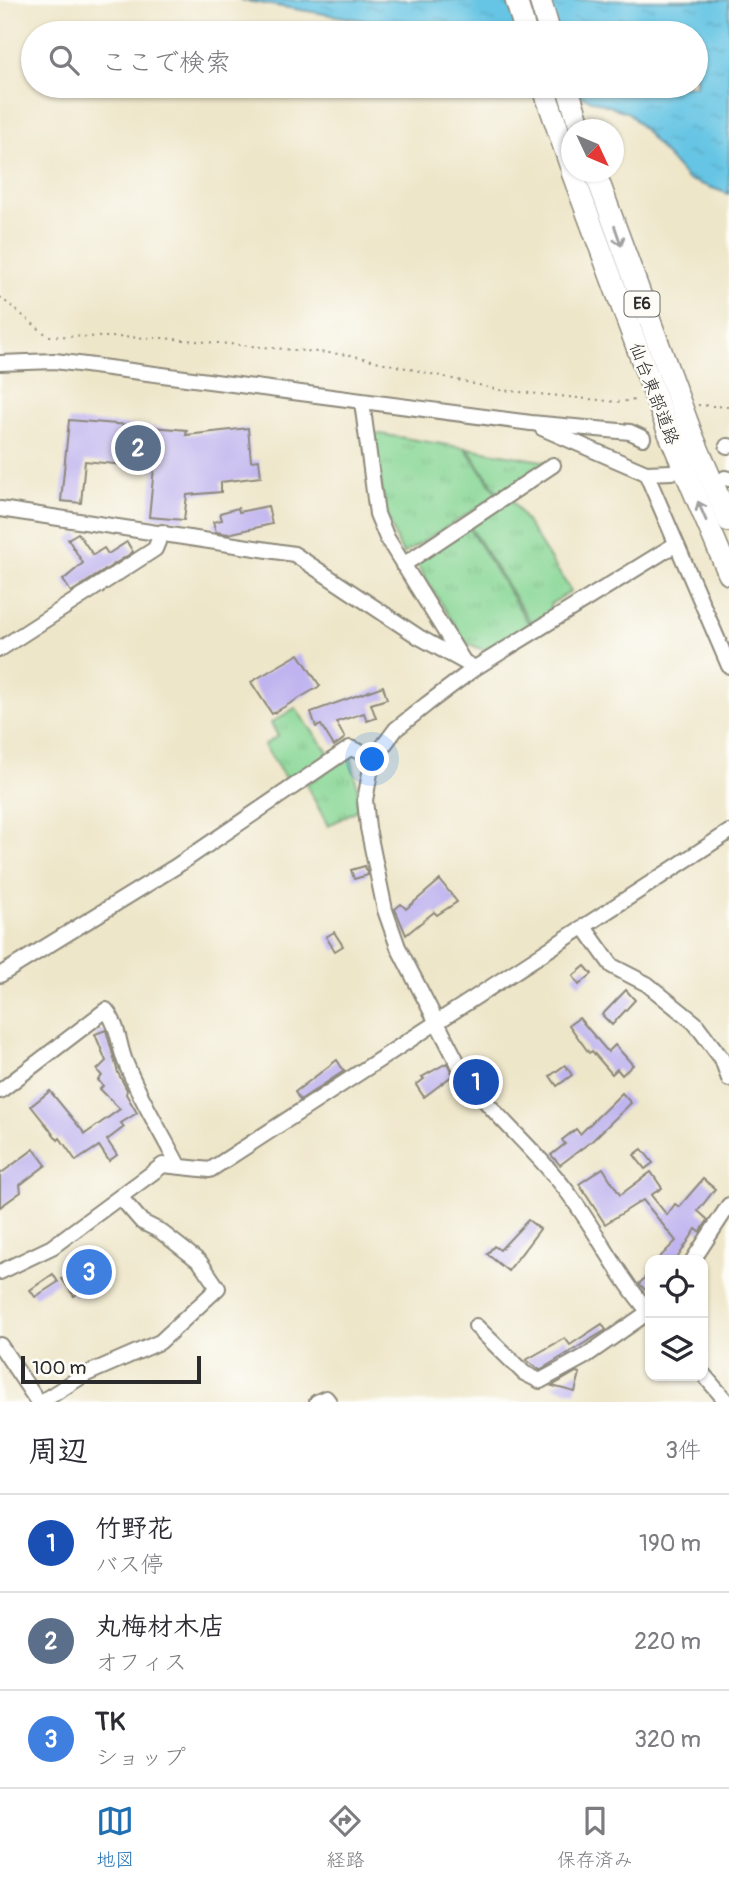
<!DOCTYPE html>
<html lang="ja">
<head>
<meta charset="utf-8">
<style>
	body { margin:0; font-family:Pangolin,"Klee One",sans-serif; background:#f7f7f7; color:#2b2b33 }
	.controls { position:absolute; right:21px; bottom:21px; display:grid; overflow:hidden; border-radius:14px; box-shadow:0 2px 5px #0004 }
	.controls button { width:63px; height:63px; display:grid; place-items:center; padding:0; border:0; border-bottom:2px solid #e1e1e2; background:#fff; color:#2b2b33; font:35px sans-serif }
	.compass { position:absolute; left:561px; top:119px; width:63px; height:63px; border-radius:50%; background:#fff; box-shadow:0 2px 5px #0004; rotate:134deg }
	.scale { position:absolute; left:21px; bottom:18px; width:180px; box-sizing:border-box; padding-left:7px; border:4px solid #2b2b2b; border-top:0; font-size:19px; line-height:24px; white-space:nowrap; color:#2b2b2b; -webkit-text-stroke:5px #fdfcf7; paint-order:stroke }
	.you { position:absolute; left:373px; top:760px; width:24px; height:24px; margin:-18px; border:5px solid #fff; border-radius:50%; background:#1a73e8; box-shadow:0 0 0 10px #1a73e833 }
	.badge { display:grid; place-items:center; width:46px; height:46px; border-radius:50%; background:#1f6fb2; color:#fff; font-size:23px; font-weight:700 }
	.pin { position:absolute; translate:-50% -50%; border:4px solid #fff; box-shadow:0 2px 7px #0006 }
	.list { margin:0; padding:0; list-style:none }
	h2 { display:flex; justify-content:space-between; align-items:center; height:91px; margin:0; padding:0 28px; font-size:30px }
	h2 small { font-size:23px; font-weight:400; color:#7c7c81 }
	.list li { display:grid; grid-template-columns:46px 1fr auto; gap:21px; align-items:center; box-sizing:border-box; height:98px; padding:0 28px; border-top:2px solid #e1e1e2 }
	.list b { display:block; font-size:26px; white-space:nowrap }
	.list p { margin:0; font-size:23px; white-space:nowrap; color:#7c7c81 }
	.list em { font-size:23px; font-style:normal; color:#7c7c81 }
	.icon { flex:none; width:38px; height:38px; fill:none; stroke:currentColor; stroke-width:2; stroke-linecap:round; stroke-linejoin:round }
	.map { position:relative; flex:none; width:729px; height:1402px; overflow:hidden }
	.search { position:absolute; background:#fff; box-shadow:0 2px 5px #0004; left:21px; right:21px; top:21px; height:77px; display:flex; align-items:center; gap:18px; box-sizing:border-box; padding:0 24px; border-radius:38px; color:#7c7c81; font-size:26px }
	.sheet { height:385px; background:#fff }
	nav { display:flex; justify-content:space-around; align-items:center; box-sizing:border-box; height:98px; border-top:2px solid #e1e1e2; background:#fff; font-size:19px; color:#7c7c81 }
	nav a { display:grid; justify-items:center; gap:4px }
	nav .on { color:#1f6fb2 }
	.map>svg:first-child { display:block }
	.grass { fill:url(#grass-tufts); stroke:#5a8160; stroke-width:2 }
	.water { fill:url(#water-ripples); stroke:#487888; stroke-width:2 }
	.building { fill:#bfb4ef }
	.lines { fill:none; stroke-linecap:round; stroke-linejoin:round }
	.minor-casing { stroke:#8c887a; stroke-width:18 }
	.highway-casing { stroke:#8c887a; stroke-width:24 }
	.path { stroke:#8c887a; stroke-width:2; stroke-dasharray:2 5; stroke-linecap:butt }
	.minor { stroke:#fff; stroke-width:14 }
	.highway { stroke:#fff; stroke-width:21 }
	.highway-bridge-casing { stroke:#8c887a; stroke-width:24; stroke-linecap:butt }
	.highway-bridge { stroke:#fff; stroke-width:21 }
	.oneway { stroke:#a0a0a0 }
	.labels { text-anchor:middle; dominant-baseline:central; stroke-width:5; stroke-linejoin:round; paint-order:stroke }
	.shield { fill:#fdfcf7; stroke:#6a6a68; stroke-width:2 }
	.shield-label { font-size:16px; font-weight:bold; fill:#2b2b2b }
	.street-label { font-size:18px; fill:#2b2b2b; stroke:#fdfcf7 }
</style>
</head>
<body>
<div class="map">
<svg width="729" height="1402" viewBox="0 0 729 1402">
	<defs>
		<pattern id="grass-tufts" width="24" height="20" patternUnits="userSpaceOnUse" patternTransform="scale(1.75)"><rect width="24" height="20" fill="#89d796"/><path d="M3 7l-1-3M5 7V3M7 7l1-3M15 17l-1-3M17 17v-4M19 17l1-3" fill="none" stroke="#76b981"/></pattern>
		<pattern id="water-ripples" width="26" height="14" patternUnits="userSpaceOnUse" patternTransform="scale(1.75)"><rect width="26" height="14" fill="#66c5e4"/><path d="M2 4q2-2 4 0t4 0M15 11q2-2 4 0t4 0" fill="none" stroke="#59a9c4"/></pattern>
	</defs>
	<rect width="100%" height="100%" fill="#fdfcf7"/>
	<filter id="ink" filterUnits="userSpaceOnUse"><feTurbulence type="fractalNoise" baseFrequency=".0143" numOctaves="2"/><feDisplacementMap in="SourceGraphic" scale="14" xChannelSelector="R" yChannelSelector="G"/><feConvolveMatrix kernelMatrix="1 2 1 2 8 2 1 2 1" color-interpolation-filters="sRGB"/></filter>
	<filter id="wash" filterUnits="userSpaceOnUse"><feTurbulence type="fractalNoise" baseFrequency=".00686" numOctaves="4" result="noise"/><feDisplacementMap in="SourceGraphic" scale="28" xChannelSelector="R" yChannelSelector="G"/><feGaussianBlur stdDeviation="1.57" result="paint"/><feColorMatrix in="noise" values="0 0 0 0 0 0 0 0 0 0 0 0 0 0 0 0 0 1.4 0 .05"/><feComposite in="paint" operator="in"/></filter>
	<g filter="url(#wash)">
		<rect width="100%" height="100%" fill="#eee6c9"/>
		<g class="grass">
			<path d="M374,433L465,448L498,495L403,554C382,516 380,476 374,433Z"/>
			<path d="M467,448L548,462L499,494Z"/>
			<path d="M512,500L571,591L551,604L548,613L531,623L470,527Z"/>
			<path d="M469,528L529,624L484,650L466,643L416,563Z"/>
			<path d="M295,708L331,756L289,784L264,745L278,736L271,723Z"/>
			<path d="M351,756L358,791L357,810L328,826L306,784Z"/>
		</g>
		<path class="water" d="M240,0H729V194L687,179L629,113L552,86H696V33H406L374,22Z"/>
		<g id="blocks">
			<g class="building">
				<path d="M69,420L187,430L186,435L248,428L251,461L259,460L261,477L221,482V492L187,495L184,520L149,517L154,468L85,461L81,503L61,501Z"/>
				<path d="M268,506L272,524L228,534L216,532L213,522L222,520L220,513L238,508L239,512Z"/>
				<path d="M78,533L93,555L104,548L108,554L127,542L133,552L71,592L63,580L83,563L68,539Z"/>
				<path d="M299,654L320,686L272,714L251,682Z"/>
				<path d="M383,686L387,699L371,704L376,718L367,721L364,713L336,722L345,738L334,746L321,725L316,727L311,712Z"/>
				<path d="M365,866L368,875L354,879L351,870Z"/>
				<path d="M440,880L457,902L437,915L434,912L406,935L395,909L401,904L406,909Z"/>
				<path d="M334,932L343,946L335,951L326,937Z"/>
				<path d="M585,966L592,974L579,985L573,976Z"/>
				<path d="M626,990L635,1000L612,1025L602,1015Z"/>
				<path d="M579,1018L608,1052L615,1045L633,1065L622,1075L617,1069L612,1074L592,1051L589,1053L569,1025Z"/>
				<path d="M106,1030L118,1073L127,1090L126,1094L137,1113L121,1123L124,1127L107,1140L117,1155L109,1161L99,1146L76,1161L60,1138L58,1140L31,1106L50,1091L85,1134L120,1109L100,1089L103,1086L98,1080L102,1076L97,1070L106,1061L95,1034Z"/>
				<path d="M337,1060L344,1071L300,1100L295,1092Z"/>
				<path d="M447,1063L453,1075L424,1097L416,1085L424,1079L422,1077Z"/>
				<path d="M565,1065L572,1075L557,1086L550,1076Z"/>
				<path d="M622,1093L631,1103L593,1140L560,1165L551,1155L565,1144L562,1140L576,1129L580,1134Z"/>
				<path d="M34,1149L46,1165L20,1185L21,1192L0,1207V1174Z"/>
				<path d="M642,1149L653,1163L645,1169L634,1155Z"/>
				<path d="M603,1168L620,1195L651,1172L662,1188L651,1195L667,1215L675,1204L679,1207L703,1179L715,1189L698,1211L708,1220L700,1232L696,1229L676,1260H657L676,1241L643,1200L605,1224L579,1184Z"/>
				<path d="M528,1220L540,1229L508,1271L487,1254L494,1246L500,1250Z"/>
				<path d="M96,1253L109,1270L74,1296L62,1279Z"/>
				<path d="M650,1272V1294L639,1284Z"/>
				<path d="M53,1274L58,1282L35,1297L30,1290Z"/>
				<path d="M602,1324L606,1330L540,1370L526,1360L565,1338L570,1345Z"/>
				<path d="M576,1372L580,1373L575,1392L552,1386Z"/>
			</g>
		</g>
	</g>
	<g filter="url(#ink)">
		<use href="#blocks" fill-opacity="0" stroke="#8c887a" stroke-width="2"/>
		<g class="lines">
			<g class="minor-casing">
				<g id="minor">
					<path d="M0,363L55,361L531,423L630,432L643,438"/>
					<path d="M362,402L377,514L387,538L462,659"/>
					<path d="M542,428L646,473L672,472"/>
					<path d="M727,446H729"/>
					<path d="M646,473L729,666"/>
					<path d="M725,478L729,479"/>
					<path d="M0,509L294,554L419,637L475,668"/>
					<path d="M403,565L553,465"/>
					<path d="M0,649L155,549L162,532"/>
					<path d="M584,927L612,966L647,984L695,1023L722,1059L729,1079"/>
					<path d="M0,975L175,867L350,748L376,758"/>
					<path d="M0,1091L106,1010C120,1027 118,1047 127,1066C141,1100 161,1132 178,1165"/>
					<path d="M693,1260L729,1205"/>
					<path d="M0,1272L52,1247L163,1165L210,1170L729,832"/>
					<path d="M650,1313C618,1277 598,1233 569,1194C537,1150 494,1117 463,1073L398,947L385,910L368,828L365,800L370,773L381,749L396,729L427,704L475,668L676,544"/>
					<path d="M476,1326L524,1373L540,1381L584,1357L650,1311"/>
					<path d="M0,1345L38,1402"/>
					<path d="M703,1374L727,1402"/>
					<path d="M41,1402L84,1375L160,1342L218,1288L200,1262L160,1231L142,1222L121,1198"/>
					<path d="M317,1402L326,1398L329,1402"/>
				</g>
			</g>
			<g class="highway-casing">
				<g id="highway">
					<path d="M516,0L526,33"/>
					<path d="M540,0L550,33"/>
					<path d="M543,86L572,170"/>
					<path d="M567,86L581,130"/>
					<path d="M669,433L729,574"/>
					<path d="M692,435L729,521"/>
				</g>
			</g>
			<g class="path">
				<path d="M0,297L48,336L163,338L350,355L500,390L618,402L637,400"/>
				<path d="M698,405L729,407"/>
			</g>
			<use href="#minor" class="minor"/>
			<use href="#highway" class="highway"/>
			<g class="highway-bridge-casing">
				<g id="highway-bridge">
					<path d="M572,172L669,433"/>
					<path d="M595,172L692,435"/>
				</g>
			</g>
			<use href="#highway-bridge" class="highway-bridge"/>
		</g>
		<defs><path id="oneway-shaft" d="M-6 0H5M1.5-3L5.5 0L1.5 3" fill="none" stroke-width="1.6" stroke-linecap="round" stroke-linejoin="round" transform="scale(1.75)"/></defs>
		<g class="oneway">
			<use href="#oneway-shaft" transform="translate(618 236) rotate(71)"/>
			<use href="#oneway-shaft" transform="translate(702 511) rotate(-113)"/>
		</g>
	</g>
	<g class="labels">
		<rect class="shield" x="624.5" y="291.5" width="35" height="25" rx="5"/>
		<g class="shield-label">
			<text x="642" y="304">E6</text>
		</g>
		<g class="street-label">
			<text transform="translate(654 394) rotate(69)">仙台東部道路</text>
		</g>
	</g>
</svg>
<div class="controls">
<button><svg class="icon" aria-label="locate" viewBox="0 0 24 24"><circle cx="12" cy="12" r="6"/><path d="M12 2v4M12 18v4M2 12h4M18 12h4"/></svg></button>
<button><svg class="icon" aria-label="layers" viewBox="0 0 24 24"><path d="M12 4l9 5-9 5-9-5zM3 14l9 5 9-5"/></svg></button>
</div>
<svg class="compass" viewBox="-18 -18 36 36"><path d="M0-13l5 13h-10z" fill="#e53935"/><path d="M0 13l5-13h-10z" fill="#7c7c81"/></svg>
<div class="scale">100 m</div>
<div class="you"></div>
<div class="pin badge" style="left:476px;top:1082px;background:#1a4fb4">1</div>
<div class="pin badge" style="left:138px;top:448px;background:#5c6f8a">2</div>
<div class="pin badge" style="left:89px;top:1272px;background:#3f7fe0">3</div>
<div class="search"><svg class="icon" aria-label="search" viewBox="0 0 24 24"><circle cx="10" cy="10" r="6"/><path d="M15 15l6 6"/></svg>ここで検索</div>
</div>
<section class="sheet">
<h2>周辺<small>3件</small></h2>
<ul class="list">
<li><span class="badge" style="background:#1a4fb4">1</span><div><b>竹野花</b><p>バス停</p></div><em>190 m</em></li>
<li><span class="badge" style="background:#5c6f8a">2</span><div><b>丸梅材木店</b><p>オフィス</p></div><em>220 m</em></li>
<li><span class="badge" style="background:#3f7fe0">3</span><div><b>TK</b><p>ショップ</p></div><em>320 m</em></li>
</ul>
</section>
<nav>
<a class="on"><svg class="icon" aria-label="map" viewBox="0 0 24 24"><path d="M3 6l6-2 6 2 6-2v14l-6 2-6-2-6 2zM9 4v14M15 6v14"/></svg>地図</a>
<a><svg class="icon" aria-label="directions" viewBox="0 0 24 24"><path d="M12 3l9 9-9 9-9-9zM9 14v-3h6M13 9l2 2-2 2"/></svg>経路</a>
<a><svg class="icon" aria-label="saved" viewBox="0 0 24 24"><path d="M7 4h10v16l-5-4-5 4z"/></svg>保存済み</a>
</nav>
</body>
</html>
